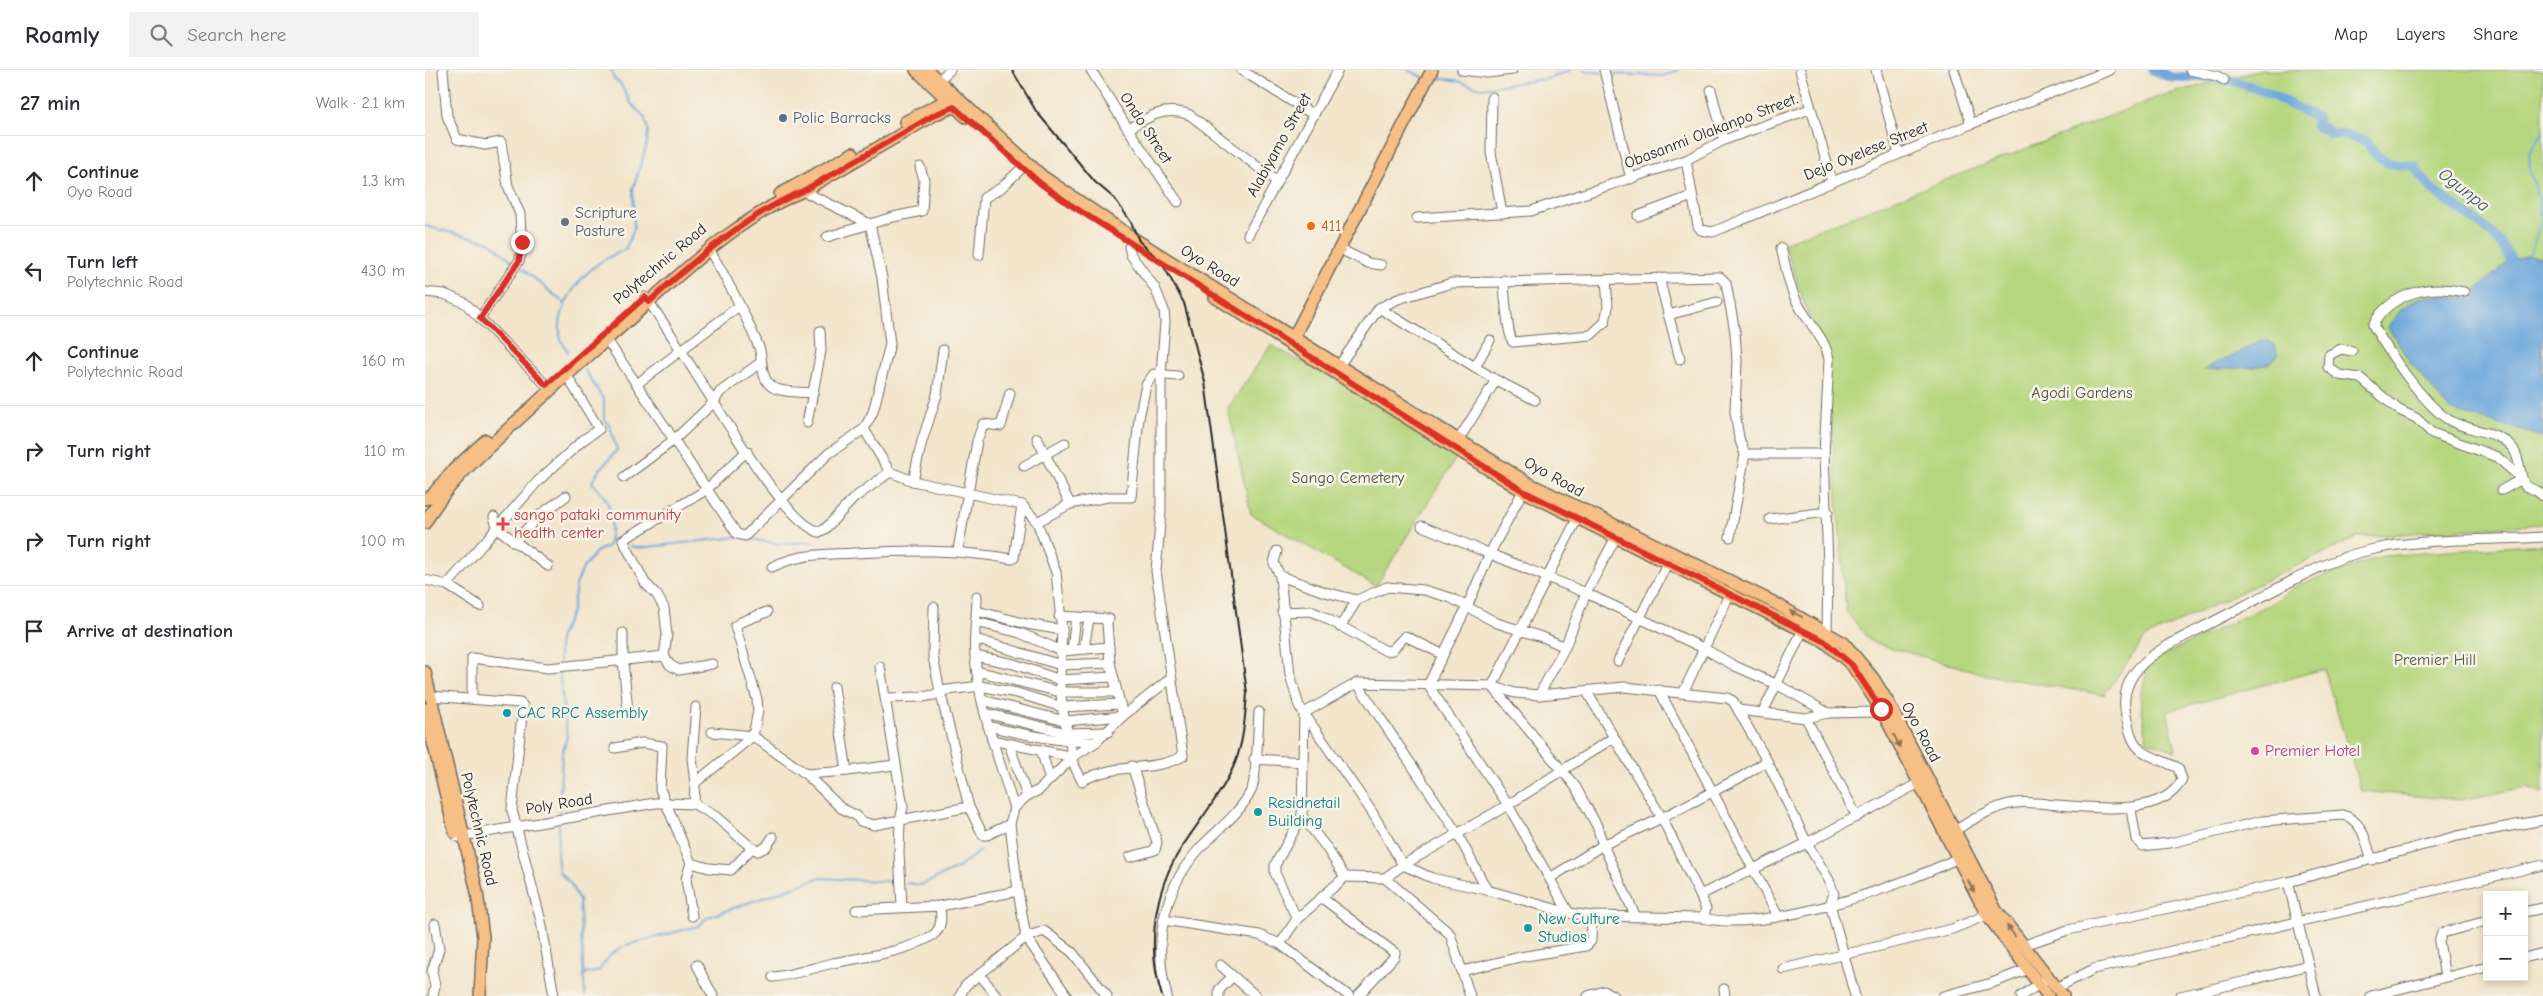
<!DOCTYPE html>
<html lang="en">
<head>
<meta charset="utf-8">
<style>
	body { margin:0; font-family:"Comic Neue",sans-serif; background:#f2f2f3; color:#2b2b33 }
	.controls { position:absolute; right:15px; bottom:15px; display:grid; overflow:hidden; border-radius:0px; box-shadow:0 2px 8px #0003 }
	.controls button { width:45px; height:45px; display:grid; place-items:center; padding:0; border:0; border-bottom:1px solid #e1e1e2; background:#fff; color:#2b2b33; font:25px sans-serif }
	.stop { position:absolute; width:15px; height:15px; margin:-11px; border:4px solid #d93025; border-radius:50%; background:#fff }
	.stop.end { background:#d93025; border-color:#fff; box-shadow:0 1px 5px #0008 }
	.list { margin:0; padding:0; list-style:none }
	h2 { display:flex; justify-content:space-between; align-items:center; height:65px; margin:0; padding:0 20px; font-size:21px }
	h2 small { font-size:16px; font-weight:400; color:#7c7c81 }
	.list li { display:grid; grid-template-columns:32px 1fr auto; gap:15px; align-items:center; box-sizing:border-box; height:90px; padding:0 20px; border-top:1px solid #e1e1e2 }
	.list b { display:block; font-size:19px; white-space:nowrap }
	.list p { margin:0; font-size:16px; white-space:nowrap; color:#7c7c81 }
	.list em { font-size:16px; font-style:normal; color:#7c7c81 }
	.icon { flex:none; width:28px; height:28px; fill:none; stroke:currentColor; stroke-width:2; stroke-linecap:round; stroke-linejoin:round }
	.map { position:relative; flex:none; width:2118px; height:926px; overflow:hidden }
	header { display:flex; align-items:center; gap:30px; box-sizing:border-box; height:70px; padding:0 25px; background:#fff; border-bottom:1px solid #e1e1e2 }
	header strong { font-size:24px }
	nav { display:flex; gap:28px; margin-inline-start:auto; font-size:18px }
	.search { width:350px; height:45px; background:#f2f2f3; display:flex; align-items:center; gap:12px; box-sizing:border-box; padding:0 18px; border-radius:0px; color:#7c7c81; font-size:19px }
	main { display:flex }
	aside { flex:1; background:#fff }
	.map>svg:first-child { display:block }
	.green { fill:#b5d67e; stroke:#708054 }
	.water { fill:#6aa6db; stroke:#4a6883 }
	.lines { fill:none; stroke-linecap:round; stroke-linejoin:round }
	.stream { stroke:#6aa6db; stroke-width:2 }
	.river { stroke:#6aa6db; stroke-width:10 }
	.minor-casing { stroke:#716c63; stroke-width:11 }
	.major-casing { stroke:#716c63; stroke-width:14 }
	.minor { stroke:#fff; stroke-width:9 }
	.major { stroke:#f5bf86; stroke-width:11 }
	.rail { stroke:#2b2b2b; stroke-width:2 }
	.oneway { fill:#907558 }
	.route { stroke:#d93025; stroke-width:6 }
	.service-dot { fill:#5c6f8a; stroke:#f7f3e8; stroke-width:2 }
	.worship-dot { fill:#6b7280; stroke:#f7f3e8; stroke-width:2 }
	.food-dot { fill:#e8710a; stroke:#f7f3e8; stroke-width:2 }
	.health-dot { fill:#e0444e; stroke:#f7f3e8; stroke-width:2 }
	.culture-dot { fill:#0f9aa8; stroke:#f7f3e8; stroke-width:2 }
	.hotel-dot { fill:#d1479c; stroke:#f7f3e8; stroke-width:2 }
	.labels { text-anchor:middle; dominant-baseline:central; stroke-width:5; stroke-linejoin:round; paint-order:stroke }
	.service-label { font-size:16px; fill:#4e5e75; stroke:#f7f3e8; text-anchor:start }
	.street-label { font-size:16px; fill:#2b2b2b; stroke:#f7f3e8 }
	.worship-label { font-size:16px; fill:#5b616d; stroke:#f7f3e8; text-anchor:start }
	.food-label { font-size:16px; fill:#c56008; stroke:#f7f3e8; text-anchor:start }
	.park-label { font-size:16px; fill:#4e5640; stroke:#f7f3e8 }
	.health-label { font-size:16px; fill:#be3a42; stroke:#f7f3e8; text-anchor:start }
	.culture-label { font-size:16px; fill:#0d838f; stroke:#f7f3e8; text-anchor:start }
	.hotel-label { font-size:16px; fill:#b23c85; stroke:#f7f3e8; text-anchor:start }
	.water-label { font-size:18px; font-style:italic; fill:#415669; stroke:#f7f3e8 }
</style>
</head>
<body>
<header>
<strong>Roamly</strong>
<div class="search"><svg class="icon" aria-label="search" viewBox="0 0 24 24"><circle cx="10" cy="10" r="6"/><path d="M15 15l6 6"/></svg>Search here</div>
<nav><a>Map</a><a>Layers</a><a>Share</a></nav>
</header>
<main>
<aside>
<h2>27 min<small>Walk · 2.1 km</small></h2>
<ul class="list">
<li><svg class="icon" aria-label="ahead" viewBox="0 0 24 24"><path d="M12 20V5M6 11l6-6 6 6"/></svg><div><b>Continue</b><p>Oyo Road</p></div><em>1.3 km</em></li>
<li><svg class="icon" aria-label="left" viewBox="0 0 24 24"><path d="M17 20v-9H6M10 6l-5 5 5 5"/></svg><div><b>Turn left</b><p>Polytechnic Road</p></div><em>430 m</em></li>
<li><svg class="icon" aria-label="ahead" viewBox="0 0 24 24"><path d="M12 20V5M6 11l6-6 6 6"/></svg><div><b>Continue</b><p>Polytechnic Road</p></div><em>160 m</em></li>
<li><svg class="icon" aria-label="right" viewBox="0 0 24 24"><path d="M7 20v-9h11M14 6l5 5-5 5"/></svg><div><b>Turn right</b></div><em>110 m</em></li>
<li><svg class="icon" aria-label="right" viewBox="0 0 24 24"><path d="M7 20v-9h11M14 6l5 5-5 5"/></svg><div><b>Turn right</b></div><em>100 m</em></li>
<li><svg class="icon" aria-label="arrive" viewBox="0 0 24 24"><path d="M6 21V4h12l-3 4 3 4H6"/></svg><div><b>Arrive at destination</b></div></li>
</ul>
</aside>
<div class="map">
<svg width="2118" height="926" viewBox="0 0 2118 926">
	<rect width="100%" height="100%" fill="#f7f3e8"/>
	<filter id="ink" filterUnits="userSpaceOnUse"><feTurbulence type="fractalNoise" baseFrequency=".02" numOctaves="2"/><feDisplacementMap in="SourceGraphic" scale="10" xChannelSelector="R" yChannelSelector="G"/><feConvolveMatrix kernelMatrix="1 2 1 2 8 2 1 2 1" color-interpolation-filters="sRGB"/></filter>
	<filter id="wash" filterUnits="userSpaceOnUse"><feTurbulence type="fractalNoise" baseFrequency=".0096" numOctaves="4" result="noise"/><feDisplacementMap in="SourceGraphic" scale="20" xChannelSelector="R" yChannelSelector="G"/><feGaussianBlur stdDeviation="1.12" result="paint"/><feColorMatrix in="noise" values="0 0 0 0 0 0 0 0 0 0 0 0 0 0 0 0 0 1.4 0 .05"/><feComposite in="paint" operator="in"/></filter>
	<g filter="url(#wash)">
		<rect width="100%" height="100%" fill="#f2e5cb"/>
		<g class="green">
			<path d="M1836,0H2118V454L1933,467L1721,567L1679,625L1563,605L1446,572L1421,541L1402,301L1359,173L1736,26Z"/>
			<path d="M846,275L1036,380L951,516L826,444L803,338Z"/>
			<path d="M2118,474V723L2102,717L2036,730L1936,721L1899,599L1742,641L1751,681L1722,671L1715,627L1724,592L1847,533L1873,515L1958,486Z"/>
		</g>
		<g class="water">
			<path d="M2103,185L2118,187V367L2025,340L1985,292L1963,257L1976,240L1993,228L2015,226L2035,228L2046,224L2085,190Z"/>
			<path d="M1841,270L1849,274L1853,286C1850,288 1847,292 1844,294C1835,298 1791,299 1779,300C1788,294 1797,290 1808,285C1820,280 1828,273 1841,270Z"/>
		</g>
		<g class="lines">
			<g class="stream">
				<path d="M983,0L999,8"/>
				<path d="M1158,0L1176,3"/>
				<path d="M1183,4L1238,6L1253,0"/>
				<path d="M1008,8L1030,10L1056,18L1126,8L1145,0"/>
				<path d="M0,156L65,172L88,192"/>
				<path d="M2104,187L2116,152L2113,127L2105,101L2104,83L2118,62"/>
				<path d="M98,199L140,234"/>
				<path d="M143,282C141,278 137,273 136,269C129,239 153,209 174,193C183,187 193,184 201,178L209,158L208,119L222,74L223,60L220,48L206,33L195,13L189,9L186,0"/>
				<path d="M321,468L353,474L388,472"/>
				<path d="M185,470L197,473"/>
				<path d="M205,476L214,478L312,467"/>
				<path d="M134,593V569L147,541L151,515L158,498L171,482L183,476C188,460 188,439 178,425C174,421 170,417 167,412L173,402L192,380L185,357L179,348V330L160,300"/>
				<path d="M134,600L142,667L137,683L134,746"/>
				<path d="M134,753L132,786L134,802L145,813L154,830L160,926"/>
				<path d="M480,813L497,815L534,797L555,781"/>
				<path d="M202,875L273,856L283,847L394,808L473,812"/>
				<path d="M160,904L174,901L186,884L197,877"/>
			</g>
			<path class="river" d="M1728,0L1748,8L1775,6L1808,11L1839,21L1892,48V57L1901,59L1905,64H1914L1942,71C1954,94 1965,95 1989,96C1994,103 2000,112 2006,118C2039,147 2076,157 2091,202"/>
		</g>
	</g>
	<g filter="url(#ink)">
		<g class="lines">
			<g class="minor-casing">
				<g id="minor">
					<path d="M18,0L22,46L32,69L60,75L76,72L83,116L95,144L97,181L94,191L55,248"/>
					<path d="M666,0L703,59L753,132"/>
					<path d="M816,0L889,45"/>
					<path d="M1037,0L1062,3L1087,0"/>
					<path d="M1179,0L1206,109"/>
					<path d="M1375,0L1407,111"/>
					<path d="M1451,0L1474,84"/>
					<path d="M1529,0L1546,54"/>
					<path d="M1765,0L1792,6L1799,10"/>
					<path d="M513,11L525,0"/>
					<path d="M1286,20L1299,70"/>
					<path d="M1067,27L1066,82L1077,143"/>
					<path d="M703,59C724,46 740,36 765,45L851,111"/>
					<path d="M1261,90L1273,156L1276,160L1288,162L1546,54L1685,0"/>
					<path d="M1213,146L1267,126"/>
					<path d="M992,148L1106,141L1261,90L1299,70L1385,39"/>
					<path d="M823,165L913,0"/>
					<path d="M402,167L468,147L497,141L499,110L495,97"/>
					<path d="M1356,178C1361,196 1363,216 1372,232C1382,252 1401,268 1404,290L1399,384L1403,495L1402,568"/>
					<path d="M915,179L943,193L956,195"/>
					<path d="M285,181C303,211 320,244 334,277C338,289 335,307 346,316C355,323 376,322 388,323"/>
					<path d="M554,185L559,128L576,118L597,98"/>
					<path d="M1234,208L1255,289"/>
					<path d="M1079,210C1079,220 1083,268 1088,272L1166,265L1180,252L1183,237L1181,209"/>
					<path d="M0,222L19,224L40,233L121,315"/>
					<path d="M2039,222C2006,214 1966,222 1948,255C1963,281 1998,334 2024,350C2043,362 2075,359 2089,380C2095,390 2095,406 2100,416L2112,421L2118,426"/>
					<path d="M220,227C256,271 350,449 394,462L400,459L429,428L465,402"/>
					<path d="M954,238L1071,310L1110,330"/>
					<path d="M1243,245L1292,232"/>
					<path d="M182,270L312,464L320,466L403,384L439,359L448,342L465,274L457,208L445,154L378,121"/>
					<path d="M1927,281L1916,279L1904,285L1903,297L1914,305L1935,308L1974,340L1991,348L2007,363L2072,387L2097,409L2077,420"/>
					<path d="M1050,297L1065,270"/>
					<path d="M911,300L954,238L973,229L1027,213L1295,207L1301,213L1310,262L1312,291L1310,342L1314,368L1320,384L1305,467"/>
					<path d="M212,314L314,236"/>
					<path d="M382,353L396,281L395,261"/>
					<path d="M439,359L465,402L488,411L597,435L612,452L631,502L637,560L635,610L637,637L650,697L657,711C688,692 728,703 758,686L731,501L736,442V305L740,252L739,240L730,218L706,185L704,177L710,168"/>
					<path d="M612,368L645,434"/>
					<path d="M1034,369L1071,310"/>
					<path d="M1320,384H1399"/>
					<path d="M599,396L640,373"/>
					<path d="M199,407L249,370L289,332L295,322L335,293"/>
					<path d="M488,411L497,371L512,325L518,280"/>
					<path d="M1098,421L1065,483L1042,537L1003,615L1083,735L1144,843"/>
					<path d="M69,447L73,459L123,496"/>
					<path d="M1152,449L1067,616L1150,716L1172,756L1178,775L1210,845"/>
					<path d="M1345,449L1403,442"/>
					<path d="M612,452L645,434L683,427H706L714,348L721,315L729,304L753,306"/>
					<path d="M997,456L1161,523L1278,578L1310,596L1353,615L1403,643"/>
					<path d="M89,472L115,445L141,426"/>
					<path d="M533,480L552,371L558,354L576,356L585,323"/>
					<path d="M852,481L849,493L855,506L865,605L874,636L947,742L978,795L1007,808L1062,820L1144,843L1167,846L1278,848L1281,839L1275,825L1237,748L1162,622"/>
					<path d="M347,497C375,483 398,485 429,483C486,480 530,479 587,489L589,488L597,435"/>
					<path d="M855,506L900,522L932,530L962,517L999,520L1026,528L1072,553L1120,568L1140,577"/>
					<path d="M0,510L22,515L55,536"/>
					<path d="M22,515L113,411L158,370L174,359L141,304"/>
					<path d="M552,526C552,546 548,565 550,584C553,637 574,688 589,738"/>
					<path d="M509,537L508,587L515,621L544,737L558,765H562L585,754"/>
					<path d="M552,541L602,554L637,560"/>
					<path d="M857,542L886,541L895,545L961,581L967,580L980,566L1017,584"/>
					<path d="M634,546L684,549"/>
					<path d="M551,552L595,563L637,581L684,577"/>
					<path d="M915,557L932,530"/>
					<path d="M198,563V591L203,641"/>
					<path d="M550,569L636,595L685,593"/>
					<path d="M659,579L664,548"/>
					<path d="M647,580L651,547"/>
					<path d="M550,586L589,594L635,610L688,607"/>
					<path d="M1193,591L1243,492"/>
					<path d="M287,594L254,600L245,595L239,586L242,564L239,538L232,525L220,513L198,470L281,420L322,381"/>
					<path d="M455,597L478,737L475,750L474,782L477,836"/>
					<path d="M552,601L635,622H692"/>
					<path d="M932,613L1032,763L1062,820"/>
					<path d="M409,617L422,701"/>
					<path d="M1234,620L1353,846"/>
					<path d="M1259,621L1305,523"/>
					<path d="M1114,625L1140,577L1161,523L1191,467"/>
					<path d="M5,626L95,633L98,636L87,740L116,851L129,926"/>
					<path d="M461,628L497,627L509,625L515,621L555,616L592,623L637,637L695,634"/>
					<path d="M47,629V588L123,598L239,586"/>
					<path d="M557,630L640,651L698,646L685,593L682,553L679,548"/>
					<path d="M1313,640L1342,691L1382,773L1404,810L1409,824L1405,834L1430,926"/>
					<path d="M1338,642L1378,560"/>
					<path d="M560,643L642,663L683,662"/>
					<path d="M1381,648L1432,747"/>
					<path d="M563,656C599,665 634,672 671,672"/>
					<path d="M287,662L328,666L381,704L416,738L432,746L435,751L449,755L544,737"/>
					<path d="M567,670L648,687"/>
					<path d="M584,674L602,726"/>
					<path d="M190,678L217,673L237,676L235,719L266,793L261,809L267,846"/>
					<path d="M616,680L625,710"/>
					<path d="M829,689L878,692"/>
					<path d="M381,704L422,701L470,695"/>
					<path d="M270,713L328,666L333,641L332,629L310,556L316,552L342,542"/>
					<path d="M269,734L270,713L267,688L271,637"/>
					<path d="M1706,739L1711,769L1717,776L1745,773L1837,751L1918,745C1938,750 1941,773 1947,790"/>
					<path d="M877,746L901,777L920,807"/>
					<path d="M1525,764C1543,752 1568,736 1590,733C1604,731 1619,734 1633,735C1667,738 1740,747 1757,709L1753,698C1742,692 1726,688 1716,680C1706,672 1704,658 1701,646C1691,597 1738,578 1774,559C1788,552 1803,544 1817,537C1859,516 1899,490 1945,480C2001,467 2061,471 2118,467"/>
					<path d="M33,767L230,733H242L269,734L290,746L327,778L333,781L341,777L348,767"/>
					<path d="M705,787L730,780L732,772L707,696"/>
					<path d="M266,793L284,798L306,800L327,778"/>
					<path d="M960,808L1025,864L1045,926"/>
					<path d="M1125,808L1178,775L1237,748L1316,707L1342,691"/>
					<path d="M1863,812L1891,926"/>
					<path d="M1275,825L1382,773L1494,713"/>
					<path d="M897,828L970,883L969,887L933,926"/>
					<path d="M431,840L515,836L593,821"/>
					<path d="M2099,842L2118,838"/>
					<path d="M1278,848C1341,863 1475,817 1533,788"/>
					<path d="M872,849L850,803V795L877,746L879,643L932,613L1067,616L1090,623L1114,625L1199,617L1302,628L1308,631L1313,640L1381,648L1403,643L1449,642L1456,639"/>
					<path d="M739,850L834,865L855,874L924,926"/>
					<path d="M855,874L872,849L920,807L960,808L978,795L1083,735L1188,668"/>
					<path d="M1597,876L1643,860L1863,812L2032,766L2118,750"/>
					<path d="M2099,888L2118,883"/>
					<path d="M272,895L288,926"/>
					<path d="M795,895L831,926"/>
					<path d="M1358,899L1527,859L1562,845"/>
					<path d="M1037,901L1095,887L1161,876L1166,871L1167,846"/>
					<path d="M555,905L572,926"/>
					<path d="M348,907C369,905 387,898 408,893C438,887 483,882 508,865C518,858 516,846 515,836"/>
					<path d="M2020,907L2014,872L2017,863L2062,851"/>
					<path d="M1631,918L1669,899L2118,795"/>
					<path d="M1299,919L1300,926"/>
					<path d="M8,926L10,916L7,901L14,879L10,854"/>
					<path d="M535,926L540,916L601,867L619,861L647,882L682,926"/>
					<path d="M642,926L601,867L593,821L585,754L589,738L602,726L614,720L648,687L671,672L698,646L746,608"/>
					<path d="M742,926C727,872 739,815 778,775C795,758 815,743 826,721C832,709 833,659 834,642"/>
					<path d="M794,926V920L807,907"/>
					<path d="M1163,926L1179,921L1189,926"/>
					<path d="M1518,926L1567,913L1601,900"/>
					<path d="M1596,926L1619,911"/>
					<path d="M1755,926L1827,910L1883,895"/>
					<path d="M1946,926L2062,897"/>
				</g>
			</g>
			<g class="major-casing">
				<g id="major">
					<path d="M491,0L541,47"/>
					<path d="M502,0L617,106L711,170L1103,413L1348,532L1419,573L1448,608L1464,634L1571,840L1638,926"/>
					<path d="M480,52L526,28"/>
					<path d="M355,124L428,83"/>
					<path d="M790,227L1098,421L1399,571L1427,595L1456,639L1562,845L1623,926"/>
					<path d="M865,274L1007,0"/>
					<path d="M9,423L27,401L61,370"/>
					<path d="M0,429L7,426"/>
					<path d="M0,453C21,415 50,390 82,360C114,330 147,300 180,271C239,220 306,150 378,121L511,44L533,35"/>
					<path d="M0,602L52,822L58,867L55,926"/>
					<path d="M0,639L30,763"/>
				</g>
			</g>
			<use href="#minor" class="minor"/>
			<use href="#major" class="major"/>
			<path class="rail" d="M587,0L611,41L670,112L690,129L706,152L714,171L737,193L759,233L780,312L822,623C820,647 819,670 810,693C797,724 775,749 757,777C729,819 721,877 737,926"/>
		</g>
		<defs><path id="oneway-solid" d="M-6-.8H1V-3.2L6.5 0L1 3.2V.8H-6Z" transform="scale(1.25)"/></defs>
		<g class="oneway">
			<use href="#oneway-solid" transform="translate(1371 544) rotate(-153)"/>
			<use href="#oneway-solid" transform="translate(1472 671) rotate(63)"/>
			<use href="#oneway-solid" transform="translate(1546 816) rotate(62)"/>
			<use href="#oneway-solid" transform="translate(1586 861) rotate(-127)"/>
		</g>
	</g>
	<g class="lines" filter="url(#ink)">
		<path class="route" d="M97,172L94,191L55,248L121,315L220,227L224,232C267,192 324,143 378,121L511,44L529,37L616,114L644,134L1098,421L1399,571L1427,595L1456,639"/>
	</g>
	<circle class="service-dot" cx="358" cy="48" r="5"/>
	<circle class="worship-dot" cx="140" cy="152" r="5"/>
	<circle class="food-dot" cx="886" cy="156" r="5"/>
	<path class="health-dot" d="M75.5 446.5h5v5h5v5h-5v5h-5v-5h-5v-5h5z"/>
	<g class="culture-dot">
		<circle cx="82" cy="643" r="5"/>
		<circle cx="833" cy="742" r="5"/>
		<circle cx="1103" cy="858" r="5"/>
	</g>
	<circle class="hotel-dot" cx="1830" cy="681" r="5"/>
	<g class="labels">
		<g class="service-label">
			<text x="368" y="48">Polic Barracks</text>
		</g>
		<g class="street-label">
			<text transform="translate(721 58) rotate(57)">Ondo Street</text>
			<text transform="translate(1286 61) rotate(-21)">Obasanmi Olakanpo Street.</text>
			<text transform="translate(854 75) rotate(-61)">Alabiyamo Street</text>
			<text transform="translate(1441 81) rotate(-22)">Dejo Oyelese Street</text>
			<text transform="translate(235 194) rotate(-40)">Polytechnic Road</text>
			<text transform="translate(785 196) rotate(32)">Oyo Road</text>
			<text transform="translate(1129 407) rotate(29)">Oyo Road</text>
			<text transform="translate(1496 662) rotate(62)">Oyo Road</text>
			<text transform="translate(134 734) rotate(-9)">Poly Road</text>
			<text transform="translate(54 759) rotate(77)">Polytechnic Road</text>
		</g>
		<g class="worship-label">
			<text x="150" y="143">Scripture<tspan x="150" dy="18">Pasture</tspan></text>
		</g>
		<g class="food-label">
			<text x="896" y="156">411</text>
		</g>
		<g class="park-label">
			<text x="1657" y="323">Agodi Gardens</text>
			<text x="923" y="408">Sango Cemetery</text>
			<text x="2010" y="590">Premier Hill</text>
		</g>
		<g class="health-label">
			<text x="89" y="445">sango pataki community<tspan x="89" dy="18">health center</tspan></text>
		</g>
		<g class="culture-label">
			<text x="92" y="643">CAC RPC Assembly</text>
			<text x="843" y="733">Residnetail<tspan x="843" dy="18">Building</tspan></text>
			<text x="1113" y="849">New Culture<tspan x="1113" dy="18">Studios</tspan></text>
		</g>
		<g class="hotel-label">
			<text x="1840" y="681">Premier Hotel</text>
		</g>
		<g class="water-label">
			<text transform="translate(2039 120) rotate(38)">Ogunpa</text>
		</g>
	</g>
</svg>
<div class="controls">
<button>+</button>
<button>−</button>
</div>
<div class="stop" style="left:1456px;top:639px"></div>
<div class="stop end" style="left:97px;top:172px"></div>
</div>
</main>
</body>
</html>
